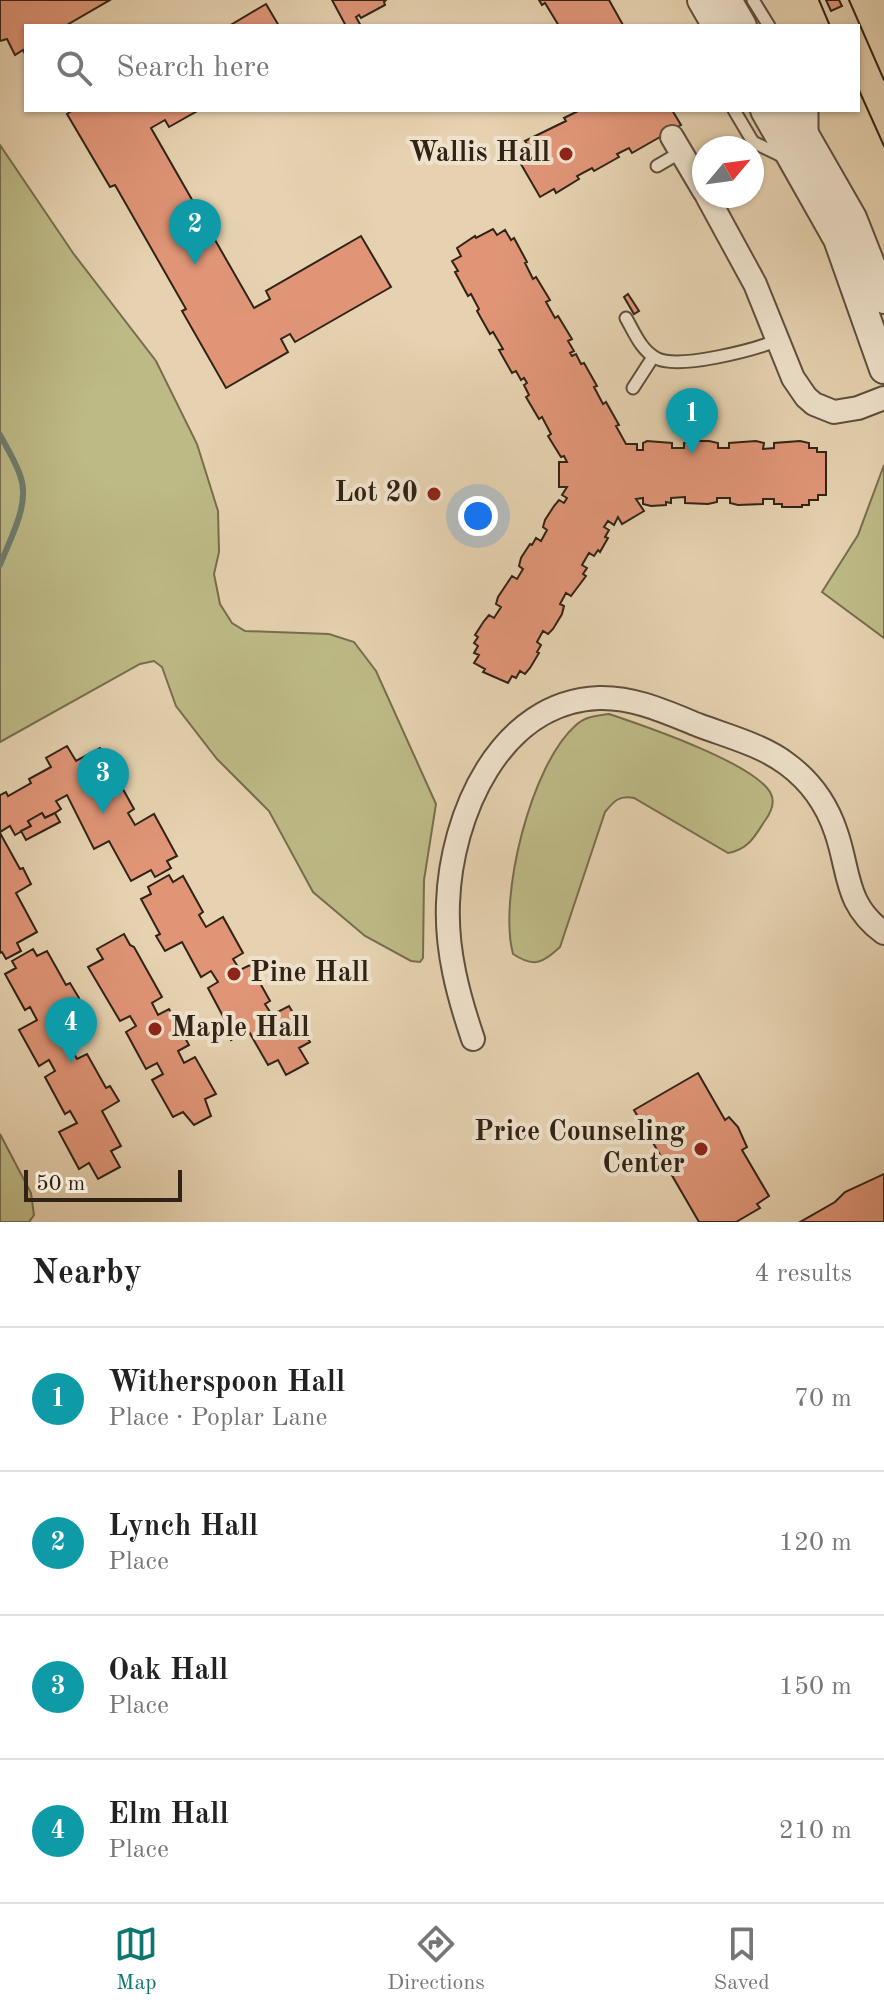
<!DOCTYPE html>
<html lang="en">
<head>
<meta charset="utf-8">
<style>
	body { margin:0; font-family:"Old Standard TT",serif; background:#f6f6f6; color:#222 }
	.compass { position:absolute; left:692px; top:136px; width:72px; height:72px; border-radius:50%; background:#fff; box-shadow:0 2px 6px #0004; rotate:61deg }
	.scale { position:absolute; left:24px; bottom:20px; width:158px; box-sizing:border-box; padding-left:8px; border:4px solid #302315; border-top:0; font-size:22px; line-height:28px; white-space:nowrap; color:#302315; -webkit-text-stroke:6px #efe2cc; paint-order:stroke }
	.you { position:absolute; left:478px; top:516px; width:28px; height:28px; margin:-20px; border:6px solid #fff; border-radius:50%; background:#1a73e8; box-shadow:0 0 0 12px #1a73e833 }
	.badge { display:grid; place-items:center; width:52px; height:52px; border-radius:50%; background:#0f766e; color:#fff; font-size:26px; font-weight:700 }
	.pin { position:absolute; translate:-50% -66px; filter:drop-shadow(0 2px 4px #0008) }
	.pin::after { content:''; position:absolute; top:42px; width:28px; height:24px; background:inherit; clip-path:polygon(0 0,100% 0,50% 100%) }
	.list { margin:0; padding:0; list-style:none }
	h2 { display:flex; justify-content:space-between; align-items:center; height:104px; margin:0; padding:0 32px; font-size:34px }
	h2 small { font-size:26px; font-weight:400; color:#767676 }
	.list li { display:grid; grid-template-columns:52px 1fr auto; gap:24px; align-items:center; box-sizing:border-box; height:144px; padding:0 32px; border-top:2px solid #e0e0e0 }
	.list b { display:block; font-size:30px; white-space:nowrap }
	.list p { margin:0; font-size:26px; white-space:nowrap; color:#767676 }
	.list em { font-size:26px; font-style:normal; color:#767676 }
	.icon { flex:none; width:44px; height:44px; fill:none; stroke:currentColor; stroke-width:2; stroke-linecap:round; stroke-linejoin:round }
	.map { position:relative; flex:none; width:884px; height:1222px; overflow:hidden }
	.search { position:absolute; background:#fff; box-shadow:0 2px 6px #0004; left:24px; right:24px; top:24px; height:88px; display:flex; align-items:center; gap:20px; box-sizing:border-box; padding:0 28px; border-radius:0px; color:#767676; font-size:30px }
	.sheet { height:680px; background:#fff }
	nav { display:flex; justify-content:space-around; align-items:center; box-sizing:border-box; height:112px; border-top:2px solid #e0e0e0; background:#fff; font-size:22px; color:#767676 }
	nav a { display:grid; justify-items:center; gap:4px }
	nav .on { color:#0f766e }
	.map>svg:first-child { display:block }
	.green { fill:#bdba86; stroke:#766e4e; stroke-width:2 }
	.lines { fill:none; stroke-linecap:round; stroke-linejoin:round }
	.stream { stroke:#6e7c6d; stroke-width:6 }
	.building { fill:#e09577; stroke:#302315; stroke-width:2 }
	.service-casing { stroke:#5e4f3c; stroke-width:15 }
	.minor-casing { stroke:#5e4f3c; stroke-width:26 }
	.tertiary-casing { stroke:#5e4f3c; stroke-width:32 }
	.service { stroke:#efe2cc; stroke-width:11 }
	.minor { stroke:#efe2cc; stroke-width:22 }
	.tertiary { stroke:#efe2cc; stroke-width:28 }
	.tram { stroke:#302315; stroke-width:2 }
	.poi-dot { fill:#8f2418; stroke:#efe2cc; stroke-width:3 }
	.labels { text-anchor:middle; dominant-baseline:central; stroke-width:8; stroke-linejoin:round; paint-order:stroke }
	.poi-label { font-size:28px; font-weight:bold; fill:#302315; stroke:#efe2cc; text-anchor:end }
</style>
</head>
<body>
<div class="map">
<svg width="884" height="1222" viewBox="0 0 884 1222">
	<rect width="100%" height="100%" fill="#e6d2b0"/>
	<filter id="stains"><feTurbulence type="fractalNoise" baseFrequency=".0025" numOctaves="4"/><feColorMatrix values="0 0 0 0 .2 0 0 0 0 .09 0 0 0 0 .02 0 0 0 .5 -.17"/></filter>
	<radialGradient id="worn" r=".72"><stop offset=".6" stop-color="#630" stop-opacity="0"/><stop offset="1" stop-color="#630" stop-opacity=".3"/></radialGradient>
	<g class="green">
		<path d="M0,145L73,253L156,361L197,444L218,511L219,552L214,574L220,604L232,623L245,631L329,634L354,642L376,671L436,804L424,880L423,958L420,962L411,961L365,936L313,892L269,811L217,759L176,706L162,667L154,661L140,664L0,742Z"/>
		<path d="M884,465V638L822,592L858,535Z"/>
		<path d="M609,714C642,725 757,764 771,794C776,804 770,814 764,822C754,838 747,850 728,853L634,798C619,795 614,801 605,812L560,947C543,963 534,968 513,954C498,898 531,765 575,726C585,716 596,716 609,714Z"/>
		<path d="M0,1134L31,1193L34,1215L29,1222H0Z"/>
	</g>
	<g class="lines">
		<path class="stream" d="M0,435C7,448 15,461 20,475C31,504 10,538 0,565"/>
	</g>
	<g class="building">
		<path d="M0,0H110L65,26H26V56L23,50L15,55L7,39L0,41Z"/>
		<path d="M332,0H386L384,2L385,5L361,18L359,15L356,17L361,26H346Z"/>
		<path d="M539,0H609L623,25L559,26L545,3L542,5Z"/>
		<path d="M826,0H839L842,6L831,11Z"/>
		<path d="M266,4L279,26H229Z"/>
		<path d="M73,110H199L169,127L165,120L151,128L254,308L270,299L266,291L361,236L391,287L295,342L290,334L281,339L288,352L226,388L182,311L186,309L115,185L110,187L67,114Z"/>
		<path d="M580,110H672L681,125L632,153L629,148L617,154L619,157L594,171L592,168L577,176L579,179L556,193L554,189L540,197L514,152L527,144L525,141L566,121L564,118Z"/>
		<path d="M493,229L497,235L505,230L511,240L514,238L527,262L525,263L533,279L536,277L550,300L546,302L555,318L558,316L572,339L568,341L574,351L570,353L572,356L576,354L581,364L584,363L597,386L594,387L603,404L606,402L619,425L616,426L626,444H637V450H643V443L647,441L672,443V448H684V443L692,441H709L718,443V448H729V443L756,441L764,443L763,449L774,448V443L800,441L809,443V448H817V452H826V495H818V500H809V505H802V507H782V504H774V499H763V504L738,505L730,503V498H717V502L708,504L685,503V497L671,498V503L666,502V505L651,506L643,504V498L636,499L644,511L622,524L618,517L614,525L608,521L604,527L609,530L605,537L608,538L600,552L598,550L594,556L589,553L582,565L587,568L583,574L586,576L571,596L566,593L560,604L564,606L562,614L553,629L548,634L543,631L537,642L541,645L537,652L539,653L530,668L525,674L520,671L516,678L512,676L508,683L483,672L485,669L474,663L479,655L474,653L478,646L474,643L478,637L475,635L484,621L489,615L494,618L501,607L496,604L498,597L512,576L517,579L523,569L519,566L521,558L530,544L532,545L536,538L541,541L547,530L543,527L545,520L554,506L559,500L564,503L567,498L562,495L567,487H559V462H567L564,456L561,457L548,436L551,434L542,417L539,419L526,397L529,395L524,385L527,383L524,378L521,380L516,371L512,373L499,350L503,349L493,332L490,334L477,311L479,309L471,294L468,296L455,272L458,271L452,261L461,256L457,248L475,236L476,238Z"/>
		<path d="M628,294L639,311L634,314L624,297Z"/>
		<path d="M67,746L76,761L100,748L134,809L128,813L135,825L154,814L177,856L167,861L171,868L155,877L151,870L131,881L109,841L94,849L67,795L56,801L61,809L55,813L45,818L42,813L28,821L31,826L15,835L10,826L0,832V795L6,792L8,796L31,783L29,779L51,767L46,758Z"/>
		<path d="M42,813L45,818L55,813L60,822L26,840L21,831L31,826L28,821Z"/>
		<path d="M0,833L20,869L23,868L31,884L16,893L37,932L17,943L21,951L6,959L2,952L0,953Z"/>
		<path d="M169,875L173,882L183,876L203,912L199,915L206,927L223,917L243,953L233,959L240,970L250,965L270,1001L265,1004L272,1015L289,1006L310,1042L299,1048L308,1063L286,1075L278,1060L268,1065L248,1030L231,1040L222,1024L226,1022L208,988L218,982L211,971L201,977L182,942L165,951L156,936L160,934L141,899L151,894L148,887Z"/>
		<path d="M124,934L130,945L134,947L162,997L152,1003L158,1015L169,1009L189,1045L178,1051L184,1063L195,1057L216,1094L205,1099L211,1116L194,1125L183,1112L173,1117L152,1080L163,1074L157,1063L146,1069L126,1032L136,1026L130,1016L120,1021L88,967L103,959L97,949Z"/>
		<path d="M33,949L37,956L47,951L66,985L70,983L79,998L62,1007L81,1042L71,1048L77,1059L87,1054L106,1088L110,1086L119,1101L102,1111L121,1146L111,1151L120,1167L98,1179L89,1163L79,1169L59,1132L77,1123L70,1111L65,1114L45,1077L55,1071L49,1060L39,1066L19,1030L37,1020L30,1007L25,1010L5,974L16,968L12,961Z"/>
		<path d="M698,1073L725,1120L729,1117L738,1127L747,1147L742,1150L769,1196L757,1204L760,1208L736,1222H699L634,1110Z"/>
		<path d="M884,1174V1222H800L835,1202L845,1192Z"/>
	</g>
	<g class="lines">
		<g class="service-casing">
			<g id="service">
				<path d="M753,0L769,26"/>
				<path d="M734,110L753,142L784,157"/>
				<path d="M812,132V110"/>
				<path d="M657,166L681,152"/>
				<path d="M626,318C634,332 641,350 656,358C678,370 754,350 778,340"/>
				<path d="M633,388L653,357"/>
			</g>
		</g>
		<g class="minor-casing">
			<g id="minor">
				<path d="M672,137L704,191"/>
				<path d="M707,196L755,284L793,378L806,397L814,404L834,412L858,408L884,398"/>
				<path d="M473,1039C458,995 446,950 448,903C451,816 499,702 599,698C634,697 666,712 698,725C727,736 762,745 787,764C810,781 827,805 836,832C850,872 844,904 884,933"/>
			</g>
		</g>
		<g class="tertiary-casing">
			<g id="tertiary">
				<path d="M702,0L717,26"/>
				<path d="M727,0L742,26"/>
				<path d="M765,110L838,239L884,369"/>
				<path d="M790,110L852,218L884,299"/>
			</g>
		</g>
		<use href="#service" class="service"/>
		<use href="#minor" class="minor"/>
		<use href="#tertiary" class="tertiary"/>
		<g class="tram">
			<path d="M819,0L830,26"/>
			<path d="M849,0L884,80"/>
			<path d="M858,88L884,146"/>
		</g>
	</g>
	<g class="poi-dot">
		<circle cx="566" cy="154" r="8"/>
		<circle cx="434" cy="494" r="8"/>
		<circle cx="234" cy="974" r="8"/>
		<circle cx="155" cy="1029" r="8"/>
		<circle cx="701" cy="1149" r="8"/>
	</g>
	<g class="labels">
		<g class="poi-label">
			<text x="550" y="154">Wallis Hall</text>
			<text x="418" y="494">Lot 20</text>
			<text x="250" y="974" text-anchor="start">Pine Hall</text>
			<text x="171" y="1029" text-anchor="start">Maple Hall</text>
			<text x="685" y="1133">Price Counseling<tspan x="685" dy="32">Center</tspan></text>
		</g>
	</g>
	<rect width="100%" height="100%" filter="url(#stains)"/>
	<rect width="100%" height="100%" fill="url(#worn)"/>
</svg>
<svg class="compass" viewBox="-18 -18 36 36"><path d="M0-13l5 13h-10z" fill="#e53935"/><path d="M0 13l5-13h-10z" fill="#767676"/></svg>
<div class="scale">50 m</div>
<div class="you"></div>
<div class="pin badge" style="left:692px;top:454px;background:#0f9aa8">1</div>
<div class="pin badge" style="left:195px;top:265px;background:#0f9aa8">2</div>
<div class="pin badge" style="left:103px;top:814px;background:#0f9aa8">3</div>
<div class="pin badge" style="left:71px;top:1063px;background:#0f9aa8">4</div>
<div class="search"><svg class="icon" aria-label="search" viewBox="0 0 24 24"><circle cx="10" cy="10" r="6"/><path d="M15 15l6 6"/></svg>Search here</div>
</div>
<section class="sheet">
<h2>Nearby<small>4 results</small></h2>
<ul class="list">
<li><span class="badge" style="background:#0f9aa8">1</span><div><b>Witherspoon Hall</b><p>Place · Poplar Lane</p></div><em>70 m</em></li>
<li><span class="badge" style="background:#0f9aa8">2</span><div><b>Lynch Hall</b><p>Place</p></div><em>120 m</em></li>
<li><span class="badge" style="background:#0f9aa8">3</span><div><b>Oak Hall</b><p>Place</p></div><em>150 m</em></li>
<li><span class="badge" style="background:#0f9aa8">4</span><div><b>Elm Hall</b><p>Place</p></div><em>210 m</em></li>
</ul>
</section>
<nav>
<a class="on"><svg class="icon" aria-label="map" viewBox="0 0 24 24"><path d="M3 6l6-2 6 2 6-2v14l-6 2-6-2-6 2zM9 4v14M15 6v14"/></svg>Map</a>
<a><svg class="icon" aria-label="directions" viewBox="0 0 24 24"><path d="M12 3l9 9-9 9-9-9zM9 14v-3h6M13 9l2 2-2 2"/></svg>Directions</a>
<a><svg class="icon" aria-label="saved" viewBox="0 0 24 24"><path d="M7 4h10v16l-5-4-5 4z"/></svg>Saved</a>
</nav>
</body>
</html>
